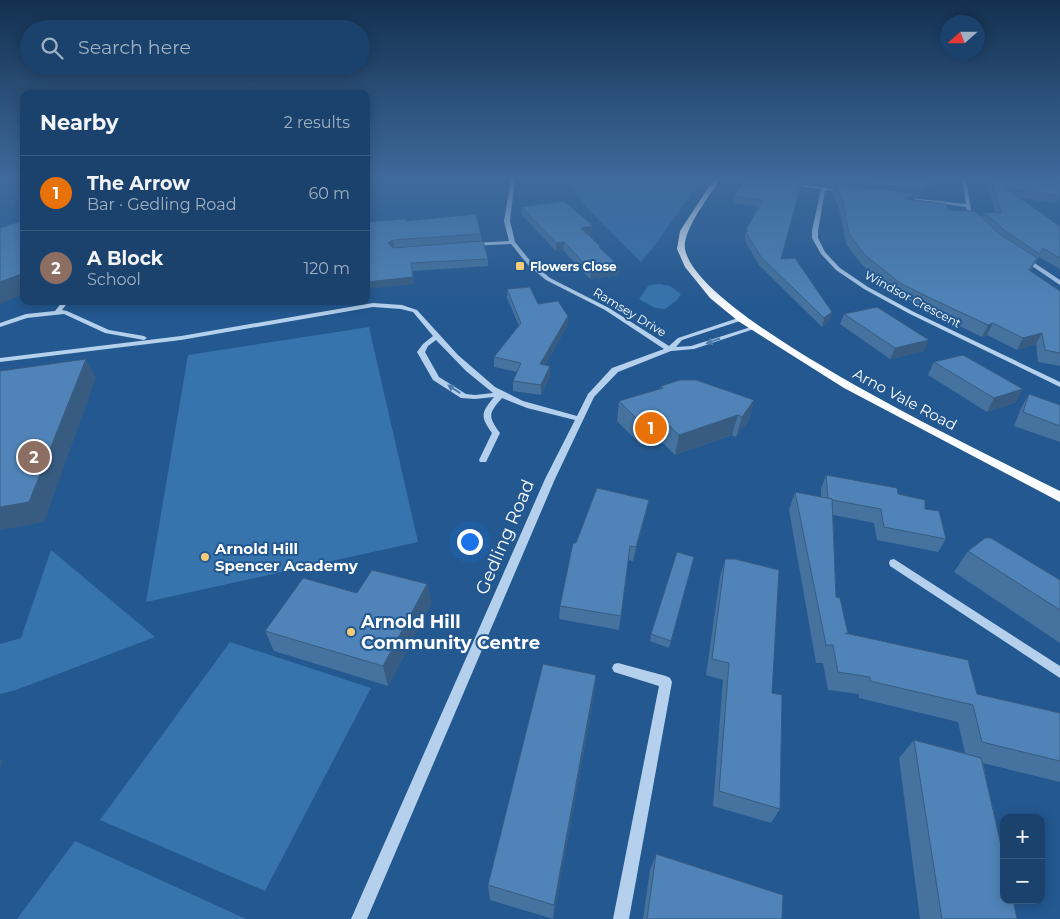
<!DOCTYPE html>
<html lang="en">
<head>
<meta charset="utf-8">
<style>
	body { margin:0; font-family:Montserrat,sans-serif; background:#274d74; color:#f1f3f6 }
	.controls { position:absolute; right:15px; bottom:15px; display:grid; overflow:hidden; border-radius:10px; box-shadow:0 2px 12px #0003 }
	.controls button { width:45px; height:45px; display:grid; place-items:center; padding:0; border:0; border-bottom:1px solid #385b7f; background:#1a426c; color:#f1f3f6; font:25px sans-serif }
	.compass { position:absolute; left:940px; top:15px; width:45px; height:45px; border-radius:50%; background:#1a426c; box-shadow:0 2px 12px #0003; rotate:249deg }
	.you { position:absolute; left:469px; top:541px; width:18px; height:18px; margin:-12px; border:4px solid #fff; border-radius:50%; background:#1a73e8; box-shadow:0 0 0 8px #1a73e833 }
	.badge { display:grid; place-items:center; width:32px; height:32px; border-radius:50%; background:#f7cc77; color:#fff; font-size:16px; font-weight:700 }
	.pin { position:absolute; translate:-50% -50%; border:2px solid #fff; box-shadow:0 1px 5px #0006 }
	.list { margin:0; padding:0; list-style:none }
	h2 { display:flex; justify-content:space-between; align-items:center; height:65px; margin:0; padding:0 20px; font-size:21px }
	h2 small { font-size:16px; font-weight:400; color:#9fb0c2 }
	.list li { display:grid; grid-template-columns:32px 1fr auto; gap:15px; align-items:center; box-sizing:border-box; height:75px; padding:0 20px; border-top:1px solid #385b7f }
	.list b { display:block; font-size:19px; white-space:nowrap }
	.list p { margin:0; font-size:16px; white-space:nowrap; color:#9fb0c2 }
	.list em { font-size:16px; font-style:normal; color:#9fb0c2 }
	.icon { flex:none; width:28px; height:28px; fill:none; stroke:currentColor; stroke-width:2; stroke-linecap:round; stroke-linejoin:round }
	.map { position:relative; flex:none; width:1060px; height:919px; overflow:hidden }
	.search { position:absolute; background:#1a426c; box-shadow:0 2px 12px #0003; left:20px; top:20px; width:350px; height:55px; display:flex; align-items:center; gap:12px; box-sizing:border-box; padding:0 18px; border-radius:28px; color:#9fb0c2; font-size:19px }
	.panel { position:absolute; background:#1a426c; box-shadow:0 2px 12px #0003; left:20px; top:90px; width:350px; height:215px; border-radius:10px }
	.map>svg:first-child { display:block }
	.green { fill:#3773ad }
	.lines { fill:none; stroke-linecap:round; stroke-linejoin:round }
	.minor { fill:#b4d0ec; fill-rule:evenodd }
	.major { fill:#fafcff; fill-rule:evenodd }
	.wall { fill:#45729e }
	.shaded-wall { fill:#385c81 }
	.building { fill:#5084b8; stroke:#385c81 }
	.oneway { fill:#4e7cac }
	.poi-dot { fill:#f7cc77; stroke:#235890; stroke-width:2 }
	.labels { text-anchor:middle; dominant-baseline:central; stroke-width:4; stroke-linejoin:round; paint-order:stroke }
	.far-poi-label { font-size:12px; font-weight:bold; fill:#fff; stroke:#235890; text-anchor:start }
	.far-street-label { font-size:12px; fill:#fff; stroke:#235890 }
	.street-label { font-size:15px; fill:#fff; stroke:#235890 }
	.poi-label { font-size:15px; font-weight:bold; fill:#fff; stroke:#235890; text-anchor:start }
	.near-street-label { font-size:18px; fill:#fff; stroke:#235890 }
	.near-poi-label { font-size:18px; font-weight:bold; fill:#fff; stroke:#235890; text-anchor:start }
</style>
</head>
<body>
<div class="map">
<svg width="1060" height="919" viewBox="0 0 1060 919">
	<rect width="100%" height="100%" fill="#235890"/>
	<g class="green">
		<path d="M568,179H702L656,244L641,262L587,208Z"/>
		<path d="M660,284L670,286L681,294L677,300L665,309L655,308L639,299L649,285Z"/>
		<path d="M369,327L418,542L146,602L188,355Z"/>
		<path d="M51,550L155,637L16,690L0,694V644L21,638Z"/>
		<path d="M230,642L371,688L265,891L100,820Z"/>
		<path d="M75,841L246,919H17Z"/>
	</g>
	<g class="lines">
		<g class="minor">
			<path d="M511,179H515L510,221L515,242L532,263L550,278L609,308L669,346L678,338L741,317L743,318V320L682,340L676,347L691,346L754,326L757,328L694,349L671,351L618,372L594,397L555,479L367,919H351L545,479L575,420L527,408L502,398C488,414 488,416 500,433L486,462H480L479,460L492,433C480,416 481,413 494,397L475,399L461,398L433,380L417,352L423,344L433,336L413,312L401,309L373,307L181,340L0,362V358L181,336L373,303L402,305L417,310L458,355L495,387L523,401L577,416L588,394L612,368L664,349L605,310L546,280L528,265L511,244L472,246V244L474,243L509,241L504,221ZM436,340L466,371L493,393L475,395L466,394L439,377L425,352L428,346Z"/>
			<path d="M962,179H966L971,211H967L966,207L900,198L902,197L966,204Z"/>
			<path d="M800,184L846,191L844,192L825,190L818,231V238L825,252L840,268L868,287L914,312L1060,382V387L910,314L864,289L836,270L821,254L812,238V231L821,189L798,186Z"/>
			<path d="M1023,258H1027L1060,280V285L1023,260Z"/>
			<path d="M63,301H69L62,310L67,311L109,330L144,336L147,338L144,340L105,333L64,314L27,318L0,327V323L26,314L55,311Z"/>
			<path d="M894,559L1060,666V678L890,566L889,563L890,560Z"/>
			<path d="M618,663L666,676L670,678L672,682L629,919H613L659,686L614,672L612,668L614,664Z"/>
		</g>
		<path class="major" d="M714,179H720C710,196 682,230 685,249C698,319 991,456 1060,491V502L844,388L738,321L710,298L685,267L677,249L680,231Z"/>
	</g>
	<g class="wall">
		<path d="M746,179H816L813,184L801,183L781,259L832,312L830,320L822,327L759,265L745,241V236L747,228L759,206L733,203L734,196Z"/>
		<path d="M825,179H944L920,197L914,196L913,200L948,210L982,217L984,212H995L984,179H1060V196L1056,203L1020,198L1053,223L1060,226V269L1039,257L1030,271L1060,291V366L1038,362L1036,344L1017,350L987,335L982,337L923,308L896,293L862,265L846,244L839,208L832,193L834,186H828Z"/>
		<path d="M521,207L592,234L588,235L601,249L619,266L618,275L590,279L563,250L556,251L521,214Z"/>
		<path d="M406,221L481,234L482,241L393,248L488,259V266L412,271L414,284L368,232Z"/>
		<path d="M507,289L538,304L568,316L567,326L545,365L550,366V376L541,395L513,391V381L517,372L494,367V357L519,326L507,298Z"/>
		<path d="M844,314L924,351L890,359L840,324Z"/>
		<path d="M934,362L1016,402L987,412L928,375Z"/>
		<path d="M661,386L754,400L749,420L736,437L732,435L675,455L659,439L641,445L617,421L619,401L660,389Z"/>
		<path d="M1029,394L1060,405V442L1014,426L1021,408Z"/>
		<path d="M826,475L898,494L925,509L946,539L938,552L877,540L874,523L833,515L836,597L848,634L977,694L1060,713V782L983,763L1017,919H920L899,758L914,740L965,753L958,722L859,698V694L828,690L823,663H816L789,510L795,492L821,497V489Z"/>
		<path d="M649,500L646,514L633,561L628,560L619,630L559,619L560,606L576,543Z"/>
		<path d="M968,551L1060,580V643L954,572Z"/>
		<path d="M694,557L669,648L650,641L651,634Z"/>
		<path d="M725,559L772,693L780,809L771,823L713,806L723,680L706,675L720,577Z"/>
		<path d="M427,584L431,604L388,686L274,651L265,631L357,593Z"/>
		<path d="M596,675L594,695L553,919L490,900L488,885Z"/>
		<path d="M656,854L782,919H643L650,870Z"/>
	</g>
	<g class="shaded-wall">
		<path d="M938,179H944L920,197L922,190Z"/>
		<path d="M915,193L912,202L907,199Z"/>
		<path d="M593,226L592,234L581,236V228Z"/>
		<path d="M393,240L394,247L389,250L388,243Z"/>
		<path d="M564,242L563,250L556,251V243Z"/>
		<path d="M619,266L618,275L590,279L591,271Z"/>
		<path d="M24,273V294L0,304V282Z"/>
		<path d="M413,277L414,284L366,289V282Z"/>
		<path d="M832,312L830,320L822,327L824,318Z"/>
		<path d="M568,316L567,326L540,374V364Z"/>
		<path d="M993,323L987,335L982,337L988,325Z"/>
		<path d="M1042,333L1036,344L1017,350L1023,338Z"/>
		<path d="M929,340L924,351L890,359L895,348Z"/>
		<path d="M86,359L96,378L44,522L0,530V507Z"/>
		<path d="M550,366V376L541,395V385Z"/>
		<path d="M1023,389L1016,402L987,412L994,398Z"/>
		<path d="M754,400L749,420L736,437L742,417Z"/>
		<path d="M738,415L732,435L675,455L679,435Z"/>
		<path d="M662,419L659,439L641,445L643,425Z"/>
		<path d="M649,500L646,514L633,561L636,547Z"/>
		<path d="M427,584L431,604L388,686L383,666Z"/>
		<path d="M596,675L594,695L553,919L554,905Z"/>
		<path d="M0,758L3,761L0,770Z"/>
	</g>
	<g class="building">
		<path d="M746,179H798L802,181L781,259L795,258L832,312L824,318L761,257L747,234V228L763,200L734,196Z"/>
		<path d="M831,179H938L922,190Z"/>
		<path d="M990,179H1047L1060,181V196L1005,188L1053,221V223L1054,222L1060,226V258L1043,248L1040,254L1004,230L984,212L1002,213Z"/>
		<path d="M834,184L915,193L907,199L947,204L948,210L975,211L998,233L1037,258L1029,270L1060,291V353L1045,350L1042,333L1023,338L993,323L988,325L928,297L900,283L865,255L849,234L842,198Z"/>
		<path d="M564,201L593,226L581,228L601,247H599L619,266L591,271L564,242L556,243L521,207Z"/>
		<path d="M476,214L481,234L393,240L388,243L393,248L483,241L488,259L411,263L413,277L366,282V232H368V222L406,219V221Z"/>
		<path d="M24,220V273L0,282V228Z"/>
		<path d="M530,287L538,304L558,301L568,316L540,364L550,366L541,385L513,381L521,363L494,357L521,323L507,289Z"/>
		<path d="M877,307L929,340L895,348L844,314Z"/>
		<path d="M963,355L1023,389L994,398L934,362Z"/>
		<path d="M86,359L29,502L0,507V371Z"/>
		<path d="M680,380H696L754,400L742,417L738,415L679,435L662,419L643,425L619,401L663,388L661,386Z"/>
		<path d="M1029,394L1060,405V426L1023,412Z"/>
		<path d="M826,475L897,488L898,494L925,500V509L939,511L946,539L884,527L881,509L832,500V499L828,498Z"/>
		<path d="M597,488L649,500L636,547L630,546L621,616L560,606L573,543H576Z"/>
		<path d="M795,492L832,499L836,597L840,598L848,634L845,633L968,660L977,694L1060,713V761L982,742L973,705L870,681V677L838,672L833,645H826Z"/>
		<path d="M985,538H991L1060,580V610L968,551Z"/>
		<path d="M677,552L694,557L671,641L651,634Z"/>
		<path d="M725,559H735L779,570L772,693L782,695L780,809L719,791L729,663L712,659Z"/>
		<path d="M372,570L427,584L383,666L265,631L303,578L357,593Z"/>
		<path d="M543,664L596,675L554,905L488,885Z"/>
		<path d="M914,740L981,758L1004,858V900H1013L1017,919H942Z"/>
		<path d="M656,854L783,895L782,919H647Z"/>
	</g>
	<defs><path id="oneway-solid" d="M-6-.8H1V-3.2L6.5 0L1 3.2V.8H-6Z" transform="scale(1.25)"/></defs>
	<g class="oneway">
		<use href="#oneway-solid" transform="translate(713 341) rotate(161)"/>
		<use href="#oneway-solid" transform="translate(454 389) rotate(-147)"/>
	</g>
	<linearGradient id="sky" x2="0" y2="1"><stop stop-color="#13304f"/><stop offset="0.58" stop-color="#3f6a9c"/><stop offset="1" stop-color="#3f6a9c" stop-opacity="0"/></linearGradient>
	<rect width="1060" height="308" fill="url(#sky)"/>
	<g class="poi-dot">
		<rect x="515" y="261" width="10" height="10" rx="2.5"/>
		<circle cx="205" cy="557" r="5"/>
		<circle cx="351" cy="632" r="5"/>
	</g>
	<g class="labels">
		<g class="far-poi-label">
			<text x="530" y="266">Flowers Close</text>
		</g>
		<g class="far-street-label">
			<text transform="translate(913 299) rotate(28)">Windsor Crescent</text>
			<text transform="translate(630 312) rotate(31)">Ramsey Drive</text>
		</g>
		<g class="street-label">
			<text transform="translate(905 399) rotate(28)">Arno Vale Road</text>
		</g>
		<g class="poi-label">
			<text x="215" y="548">Arnold Hill<tspan x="215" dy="17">Spencer Academy</tspan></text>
		</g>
		<g class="near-street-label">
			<text transform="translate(505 537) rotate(-67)">Gedling Road</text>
		</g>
		<g class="near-poi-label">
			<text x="361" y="622">Arnold Hill<tspan x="361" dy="21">Community Centre</tspan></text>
		</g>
	</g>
</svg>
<div class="controls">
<button>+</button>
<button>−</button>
</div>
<svg class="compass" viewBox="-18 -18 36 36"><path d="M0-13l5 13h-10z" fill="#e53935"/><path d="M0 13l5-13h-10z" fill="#9fb0c2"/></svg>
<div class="you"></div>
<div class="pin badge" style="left:651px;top:428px;background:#e8710a">1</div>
<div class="pin badge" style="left:34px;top:457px;background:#8d6e63">2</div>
<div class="search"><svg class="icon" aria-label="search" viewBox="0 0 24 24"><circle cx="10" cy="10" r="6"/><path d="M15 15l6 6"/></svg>Search here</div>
<section class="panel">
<h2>Nearby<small>2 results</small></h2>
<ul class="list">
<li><span class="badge" style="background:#e8710a">1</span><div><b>The Arrow</b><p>Bar · Gedling Road</p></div><em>60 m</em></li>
<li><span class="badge" style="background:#8d6e63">2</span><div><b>A Block</b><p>School</p></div><em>120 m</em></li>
</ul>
</section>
</div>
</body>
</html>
